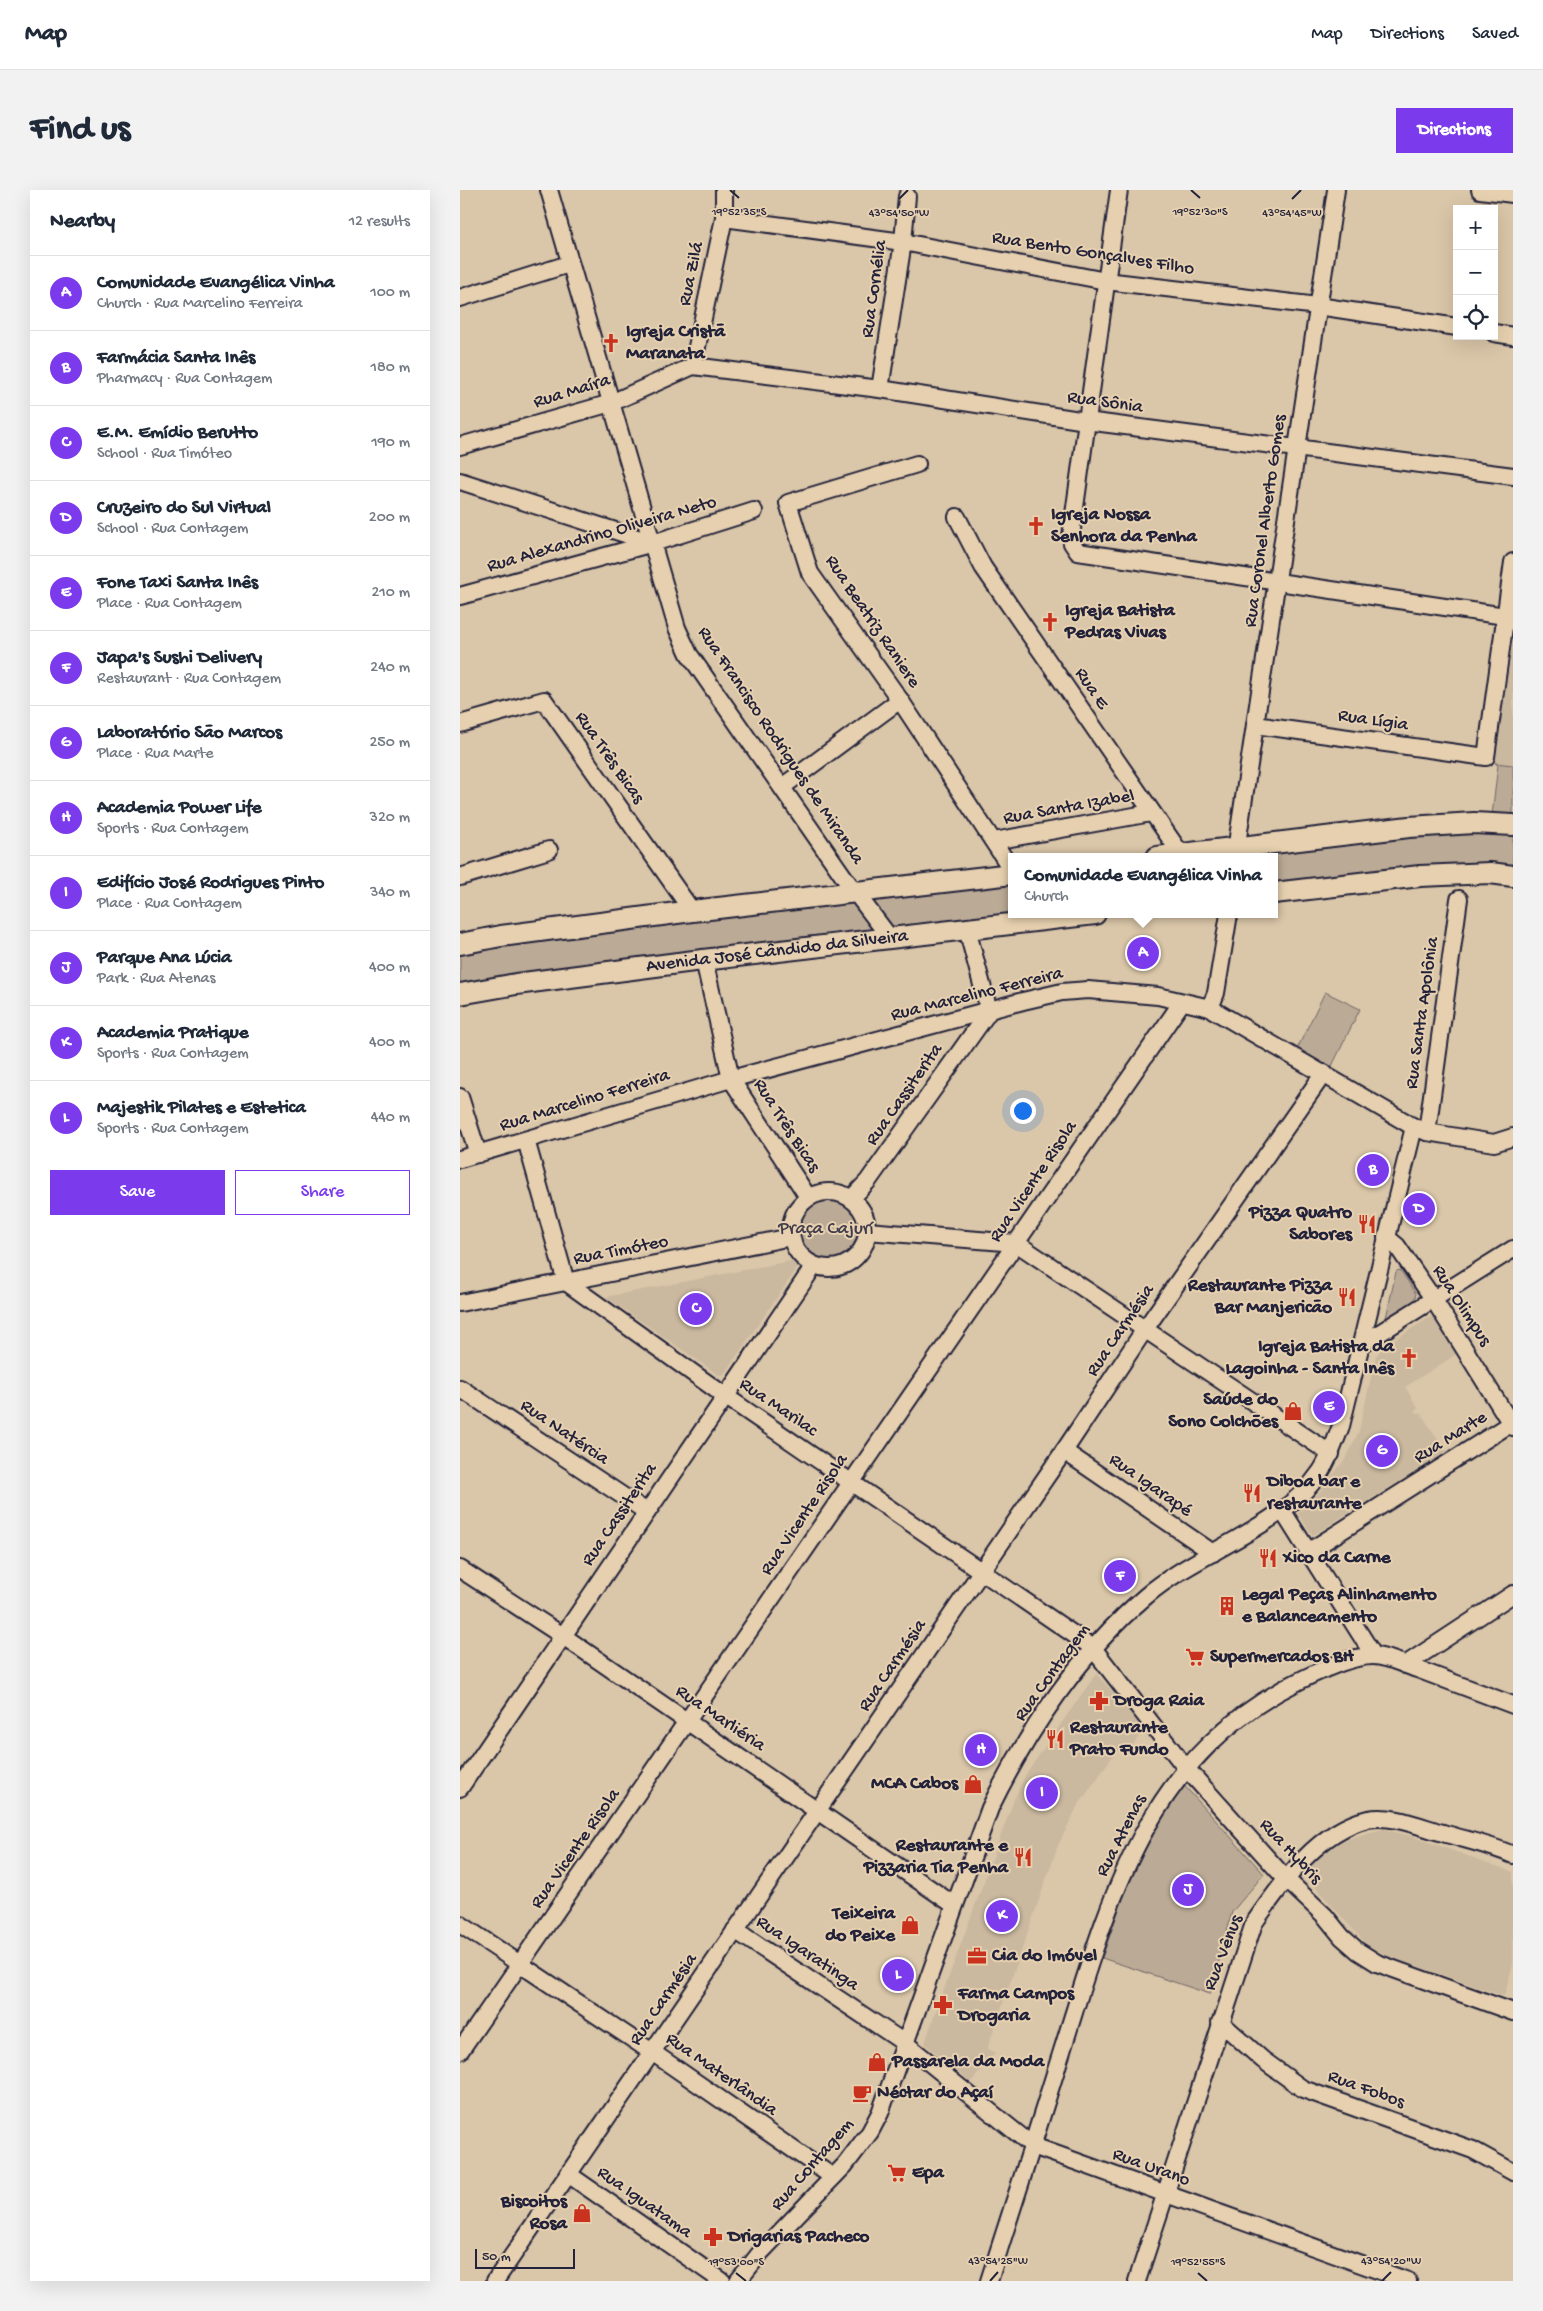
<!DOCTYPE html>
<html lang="en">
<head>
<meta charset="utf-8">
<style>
	body { margin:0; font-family:"Gochi Hand",sans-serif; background:#f2f2f3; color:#1f2937 }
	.controls { position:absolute; right:15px; top:15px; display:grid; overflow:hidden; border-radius:0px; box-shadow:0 5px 20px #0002 }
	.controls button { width:45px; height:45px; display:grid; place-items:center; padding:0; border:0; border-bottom:1px solid #e0e1e3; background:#fff; color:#1f2937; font:25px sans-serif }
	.scale { position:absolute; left:15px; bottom:12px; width:100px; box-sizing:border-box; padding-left:5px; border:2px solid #22223b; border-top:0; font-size:14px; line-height:18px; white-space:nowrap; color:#22223b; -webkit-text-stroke:4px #e6d0af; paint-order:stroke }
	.you { position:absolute; left:562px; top:920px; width:18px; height:18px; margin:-12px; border:4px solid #fff; border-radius:50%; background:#1a73e8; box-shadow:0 0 0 8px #1a73e833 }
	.badge { display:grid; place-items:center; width:32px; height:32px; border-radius:50%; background:#7c3aed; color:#fff; font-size:16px; font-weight:700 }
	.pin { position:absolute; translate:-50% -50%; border:2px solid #fff; box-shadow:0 1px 5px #0006 }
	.popup { position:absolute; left:548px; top:663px; width:270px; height:65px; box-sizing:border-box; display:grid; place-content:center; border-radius:0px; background:#fff; filter:drop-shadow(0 1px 4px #0005); font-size:16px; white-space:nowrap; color:#747a83 }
	.popup b { font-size:19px; color:#1f2937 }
	.popup::after { content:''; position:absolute; left:50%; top:100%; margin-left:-10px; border:10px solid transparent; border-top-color:#fff }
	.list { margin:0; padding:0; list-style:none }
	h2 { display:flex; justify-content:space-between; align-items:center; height:65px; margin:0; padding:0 20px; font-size:21px }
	h2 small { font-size:16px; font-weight:400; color:#747a83 }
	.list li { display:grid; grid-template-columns:32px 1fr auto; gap:15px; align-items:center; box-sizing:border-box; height:75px; padding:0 20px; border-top:1px solid #e0e1e3 }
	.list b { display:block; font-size:19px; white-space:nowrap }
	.list p { margin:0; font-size:16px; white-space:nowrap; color:#747a83 }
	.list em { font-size:16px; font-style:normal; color:#747a83 }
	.actions { display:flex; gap:10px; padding:15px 20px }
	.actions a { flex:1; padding:11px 0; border:1px solid #7c3aed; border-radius:0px; text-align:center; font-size:18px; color:#7c3aed }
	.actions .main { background:#7c3aed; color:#fff }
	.icon { flex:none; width:28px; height:28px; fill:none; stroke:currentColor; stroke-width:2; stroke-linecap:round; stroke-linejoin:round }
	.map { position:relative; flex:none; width:1053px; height:2091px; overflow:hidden; border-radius:0px }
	header { display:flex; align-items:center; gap:30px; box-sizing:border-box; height:70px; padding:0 25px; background:#fff; border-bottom:1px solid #e0e1e3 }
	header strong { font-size:24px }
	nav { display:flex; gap:28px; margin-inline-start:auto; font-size:18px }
	.intro { display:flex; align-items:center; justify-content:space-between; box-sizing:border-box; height:120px; padding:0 30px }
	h1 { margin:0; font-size:35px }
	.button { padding:12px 22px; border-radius:0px; background:#7c3aed; color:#fff; font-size:18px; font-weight:700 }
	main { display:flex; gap:30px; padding:0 30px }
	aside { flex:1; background:#fff; border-radius:0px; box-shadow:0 5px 20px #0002 }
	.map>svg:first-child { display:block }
	.built { fill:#cab89f }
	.green { fill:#bbaa96; stroke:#6e6668 }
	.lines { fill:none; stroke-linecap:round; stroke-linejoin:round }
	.minor-casing { stroke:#22223b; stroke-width:20 }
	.major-casing { stroke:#22223b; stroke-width:24 }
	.minor { stroke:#e6d0af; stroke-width:16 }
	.major { stroke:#e6d0af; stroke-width:20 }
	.ticks { fill:none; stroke:#22223b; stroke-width:2 }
	.labels { text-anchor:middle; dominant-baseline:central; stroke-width:4; stroke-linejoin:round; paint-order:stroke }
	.street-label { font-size:19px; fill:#22223b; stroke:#e6d0af }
	.poi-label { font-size:19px; font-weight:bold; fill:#22223b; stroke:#e6d0af; text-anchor:start }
	.park-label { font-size:19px; fill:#413d4d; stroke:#e6d0af }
	.ticks-label { font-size:12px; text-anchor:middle; fill:#22223b; stroke:#e6d0af; stroke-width:4; stroke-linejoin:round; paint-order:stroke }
</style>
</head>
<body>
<header>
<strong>Map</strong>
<nav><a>Map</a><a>Directions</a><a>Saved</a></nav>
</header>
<div class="intro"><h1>Find us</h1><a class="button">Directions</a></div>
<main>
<aside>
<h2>Nearby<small>12 results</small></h2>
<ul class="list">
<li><span class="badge">A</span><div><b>Comunidade Evangélica Vinha</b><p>Church · Rua Marcelino Ferreira</p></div><em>100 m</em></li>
<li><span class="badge">B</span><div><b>Farmácia Santa Inês</b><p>Pharmacy · Rua Contagem</p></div><em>180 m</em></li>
<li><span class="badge">C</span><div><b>E.M. Emídio Berutto</b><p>School · Rua Timóteo</p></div><em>190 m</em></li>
<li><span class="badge">D</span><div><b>Cruzeiro do Sul Virtual</b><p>School · Rua Contagem</p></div><em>200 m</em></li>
<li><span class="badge">E</span><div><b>Fone Taxi Santa Inês</b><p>Place · Rua Contagem</p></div><em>210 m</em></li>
<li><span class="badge">F</span><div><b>Japa's Sushi Delivery</b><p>Restaurant · Rua Contagem</p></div><em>240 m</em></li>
<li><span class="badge">G</span><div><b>Laboratório São Marcos</b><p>Place · Rua Marte</p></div><em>250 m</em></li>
<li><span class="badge">H</span><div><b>Academia Power Life</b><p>Sports · Rua Contagem</p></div><em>320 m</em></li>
<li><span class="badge">I</span><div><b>Edifício José Rodrigues Pinto</b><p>Place · Rua Contagem</p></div><em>340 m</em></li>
<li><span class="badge">J</span><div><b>Parque Ana Lúcia</b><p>Park · Rua Atenas</p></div><em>400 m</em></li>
<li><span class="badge">K</span><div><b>Academia Pratique</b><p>Sports · Rua Contagem</p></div><em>400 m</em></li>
<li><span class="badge">L</span><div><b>Majestik Pilates e Estetica</b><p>Sports · Rua Contagem</p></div><em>440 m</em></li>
</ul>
<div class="actions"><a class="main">Save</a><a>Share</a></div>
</aside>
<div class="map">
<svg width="1053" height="2091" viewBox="0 0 1053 2091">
	<rect width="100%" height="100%" fill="#dac6a8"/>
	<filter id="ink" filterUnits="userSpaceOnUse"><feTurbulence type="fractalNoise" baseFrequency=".02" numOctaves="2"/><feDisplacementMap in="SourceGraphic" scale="10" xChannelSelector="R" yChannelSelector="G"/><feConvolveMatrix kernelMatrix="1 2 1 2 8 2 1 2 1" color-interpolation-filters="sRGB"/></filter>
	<g filter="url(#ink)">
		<g class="built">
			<path d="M1053,451V626L1032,625L1038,575L1035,573V563Z"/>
			<path d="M336,1070L338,1077L264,1184L259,1185L146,1107Z"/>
			<path d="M974,1125L998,1163L945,1197L958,1218L954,1222L961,1224L986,1262L853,1345L838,1324L858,1304L887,1267L899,1241L916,1166L924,1156Z"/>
			<path d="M636,1484L686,1537L665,1565L657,1560L617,1617L598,1655L527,1859L535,1863L511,1892L465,1854L470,1838L554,1610L566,1584Z"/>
			<path d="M923,1639L951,1646L1053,1682V1774L1044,1806L928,1766L906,1754L844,1684L860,1665L881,1651Z"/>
		</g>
		<g class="green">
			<path d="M1035,573L1053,575V626L1032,625L1038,575Z"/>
			<path d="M994,640L1053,642V680L814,696V667H784Z"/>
			<path d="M552,691V724L436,740L410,708Z"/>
			<path d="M393,709L417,742L0,798V761Z"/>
			<path d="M865,802L900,819L870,880L836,861Z"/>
			<circle cx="366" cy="1038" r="32"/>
			<path d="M938,1080L941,1081L956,1104L954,1111L926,1128L936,1082Z"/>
			<path d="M721,1592L804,1684L772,1722L750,1804L642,1768L679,1662Z"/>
		</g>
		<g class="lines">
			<g class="minor-casing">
				<g id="minor">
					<path d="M89,0L217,438L229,464L386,690L430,748"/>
					<path d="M659,0L611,346L612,353L618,362L1045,426"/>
					<path d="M1020,0L1053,4"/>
					<path d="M264,28L443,52L646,91L858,116L997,137"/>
					<path d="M0,108L109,74"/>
					<path d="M1034,143L1053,146"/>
					<path d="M233,176L420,199L626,231L1053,286"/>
					<path d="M233,176L264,28V0"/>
					<path d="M420,199L443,52L447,6"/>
					<path d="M0,256L151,213L233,176"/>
					<path d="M457,274L328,313L350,383L440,510L552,680"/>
					<path d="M0,291L193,353"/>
					<path d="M497,327L523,377L721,664"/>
					<path d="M0,406L193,353L294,321"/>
					<path d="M0,534L84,510L232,721"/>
					<path d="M795,535L1026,567L1053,372"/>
					<path d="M322,597L440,510"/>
					<path d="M534,651L691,623"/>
					<path d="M775,667L876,0"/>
					<path d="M0,687L89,660"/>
					<path d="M244,770L271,889L348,1007"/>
					<path d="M750,818L756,803L769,724"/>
					<path d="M0,907L18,964"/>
					<path d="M967,942L999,709"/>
					<path d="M66,950L106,1092L265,1206L632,1457L726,1578L825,1688L865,1726L882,1747L898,1761L917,1773L1053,1822"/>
					<path d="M0,969L271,889L563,811L602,802L628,800L698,806L750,818L954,937L967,942L1034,953L1053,947"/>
					<circle cx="369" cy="1040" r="38"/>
					<path d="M391,1009L408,991L529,821L507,739"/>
					<path d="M407,1041L556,1053L871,1264"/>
					<path d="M926,1047L937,1056L974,1110L1053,1237"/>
					<path d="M0,1113L331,1047"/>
					<path d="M899,1156L1053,1059"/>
					<path d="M0,1198L187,1322"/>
					<path d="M604,1261L753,1363"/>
					<path d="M822,1320L914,1466"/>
					<path d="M848,1362L1053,1232"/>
					<path d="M0,1379L103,1446L494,1715"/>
					<path d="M945,1475L1053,1404"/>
					<path d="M0,1598L354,1076"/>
					<path d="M0,1734L192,1862L373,1987"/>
					<path d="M275,1740L446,1854L573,1956L948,2091"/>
					<path d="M760,1832L803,1870L843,1899L1013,1960L1053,1982"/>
					<path d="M0,1861L722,812"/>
					<path d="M108,1984L262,2091"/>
					<path d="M35,2091L604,1261L685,1139L864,883"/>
					<path d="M278,2091L301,2062L385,1975L410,1942L420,1923L530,1618C567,1542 621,1461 686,1406C737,1362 824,1337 861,1281C870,1267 875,1251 881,1236L954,937"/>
					<path d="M529,2091C554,2014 578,1938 602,1861C649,1711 686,1566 839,1491C859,1481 890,1466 913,1466C927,1466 945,1475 957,1479C989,1491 1021,1503 1053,1515"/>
					<path d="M677,2091L794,1733C822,1693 857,1641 908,1629C932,1624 961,1637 983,1643C1006,1650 1031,1655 1053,1665"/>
				</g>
			</g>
			<g class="major-casing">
				<g id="major">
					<path d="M697,667L949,637L1014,633L1053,635"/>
					<path d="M814,703L960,686L1030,683L1053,686"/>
					<path d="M0,754L41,746L232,721L552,684"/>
					<path id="s1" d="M0,804L56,794L226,772L635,724"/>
				</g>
			</g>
			<use href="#minor" class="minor"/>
			<use href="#major" class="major"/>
		</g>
	</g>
	<path class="ticks" d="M270,0L279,8M731,0L740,8M439,9L448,0M832,9L841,0M276,2083L286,2091M738,2083L747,2091M530,2091L538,2082M922,2091L931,2082"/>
	<defs>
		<g id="church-bare" transform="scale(1.5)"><path d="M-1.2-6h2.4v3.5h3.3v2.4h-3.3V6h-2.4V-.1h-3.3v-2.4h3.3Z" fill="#c8321e" stroke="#e6d0af" stroke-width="2.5" paint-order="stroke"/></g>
		<g id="restaurant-bare" transform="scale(1.5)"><path d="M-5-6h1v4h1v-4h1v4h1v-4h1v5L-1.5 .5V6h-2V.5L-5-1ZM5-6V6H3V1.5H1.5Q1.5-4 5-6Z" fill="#c8321e" stroke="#e6d0af" stroke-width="2.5" paint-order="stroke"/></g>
		<g id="shop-bare" transform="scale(1.5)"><path d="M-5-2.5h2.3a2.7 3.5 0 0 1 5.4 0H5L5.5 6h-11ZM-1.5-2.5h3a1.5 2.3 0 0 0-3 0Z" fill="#c8321e" stroke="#e6d0af" stroke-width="2.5" paint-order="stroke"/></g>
		<g id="building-bare" transform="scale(1.5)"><path d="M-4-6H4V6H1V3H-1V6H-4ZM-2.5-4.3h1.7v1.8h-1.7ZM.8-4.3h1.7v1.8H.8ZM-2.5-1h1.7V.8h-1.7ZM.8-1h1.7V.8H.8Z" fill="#c8321e" stroke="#e6d0af" stroke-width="2.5" paint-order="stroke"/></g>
		<g id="supermarket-bare" transform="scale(1.5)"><path d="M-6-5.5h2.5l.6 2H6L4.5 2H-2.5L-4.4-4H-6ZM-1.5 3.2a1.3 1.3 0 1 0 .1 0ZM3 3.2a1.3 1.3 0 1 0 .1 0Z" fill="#c8321e" stroke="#e6d0af" stroke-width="2.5" paint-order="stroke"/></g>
		<g id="pharmacy-bare" transform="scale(1.5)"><path d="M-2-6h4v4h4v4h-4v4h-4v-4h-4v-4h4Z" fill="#c8321e" stroke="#e6d0af" stroke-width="2.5" paint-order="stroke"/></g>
		<g id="office-bare" transform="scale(1.5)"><path d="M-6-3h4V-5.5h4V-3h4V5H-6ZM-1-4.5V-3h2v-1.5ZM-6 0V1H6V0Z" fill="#c8321e" stroke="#e6d0af" stroke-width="2.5" paint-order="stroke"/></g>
		<g id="cafe-bare" transform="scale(1.5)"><path d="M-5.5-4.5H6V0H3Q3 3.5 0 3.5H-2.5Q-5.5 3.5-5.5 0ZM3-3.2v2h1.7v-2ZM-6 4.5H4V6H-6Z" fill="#c8321e" stroke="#e6d0af" stroke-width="2.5" paint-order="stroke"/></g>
	</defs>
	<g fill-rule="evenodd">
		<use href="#church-bare" x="151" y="153"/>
		<use href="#church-bare" x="576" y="336"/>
		<use href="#church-bare" x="590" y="432"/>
		<use href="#restaurant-bare" x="907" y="1034"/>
		<use href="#restaurant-bare" x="887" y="1107"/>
		<use href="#church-bare" x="949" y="1168"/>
		<use href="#shop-bare" x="833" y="1221"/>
		<use href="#restaurant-bare" x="792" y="1303"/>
		<use href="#restaurant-bare" x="808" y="1368"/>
		<use href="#building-bare" x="767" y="1416"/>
		<use href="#supermarket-bare" x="735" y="1467"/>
		<use href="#pharmacy-bare" x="639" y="1511"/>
		<use href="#restaurant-bare" x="595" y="1549"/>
		<use href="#shop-bare" x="513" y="1594"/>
		<use href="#restaurant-bare" x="563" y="1667"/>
		<use href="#shop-bare" x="450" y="1735"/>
		<use href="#office-bare" x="517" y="1766"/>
		<use href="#pharmacy-bare" x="483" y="1815"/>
		<use href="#shop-bare" x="417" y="1872"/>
		<use href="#cafe-bare" x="402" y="1903"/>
		<use href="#supermarket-bare" x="437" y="1983"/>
		<use href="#shop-bare" x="122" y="2023"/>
		<use href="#pharmacy-bare" x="253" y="2047"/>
	</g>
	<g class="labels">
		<g class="street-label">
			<text transform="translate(633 64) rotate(9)">Rua Bento Gonçalves Filho</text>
			<text transform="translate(232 84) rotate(-78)">Rua Zilá</text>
			<text transform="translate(415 99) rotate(-82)">Rua Cornélia</text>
			<text transform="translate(112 202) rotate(-17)">Rua Maíra</text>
			<text transform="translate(645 213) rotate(8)">Rua Sônia</text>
			<text transform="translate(806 331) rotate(-82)">Rua Coronel Alberto Gomes</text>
			<text transform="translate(142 345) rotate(-16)">Rua Alexandrino Oliveira Neto</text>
			<text transform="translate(412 432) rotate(56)">Rua Beatriz Raniere</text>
			<text transform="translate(631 499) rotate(56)">Rua E</text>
			<text transform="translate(913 531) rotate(8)">Rua Lígia</text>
			<text transform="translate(320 556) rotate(56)">Rua Francisco Rodrigues de Miranda</text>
			<text transform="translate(149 568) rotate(55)">Rua Três Bicas</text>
			<text transform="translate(609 618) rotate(-10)">Rua Santa Izabel</text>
			<text stroke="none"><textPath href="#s1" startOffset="320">Avenida José Cândido da Silveira</textPath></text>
			<text transform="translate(517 805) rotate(-14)">Rua Marcelino Ferreira</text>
			<text transform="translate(963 823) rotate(-82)">Rua Santa Apolônia</text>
			<text transform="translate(445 905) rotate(-55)">Rua Cassiterita</text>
			<text transform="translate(125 911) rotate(-17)">Rua Marcelino Ferreira</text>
			<text transform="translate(326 936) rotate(57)">Rua Três Bicas</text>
			<text transform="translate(574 992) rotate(-56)">Rua Vicente Risola</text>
			<text transform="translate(161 1061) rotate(-11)">Rua Timóteo</text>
			<text transform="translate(1001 1116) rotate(57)">Rua Olimpus</text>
			<text transform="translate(661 1141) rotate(-56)">Rua Carmésia</text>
			<text transform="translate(318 1218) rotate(34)">Rua Marilac</text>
			<text transform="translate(104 1243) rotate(34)">Rua Natércia</text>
			<text transform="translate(991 1248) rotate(-32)">Rua Marte</text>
			<text transform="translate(690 1296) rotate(35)">Rua Igarapé</text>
			<text transform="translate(160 1325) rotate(-56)">Rua Cassiterita</text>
			<text transform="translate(345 1325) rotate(-56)">Rua Vicente Risola</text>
			<text transform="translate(433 1476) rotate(-56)">Rua Carmésia</text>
			<text transform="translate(593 1483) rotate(-54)">Rua Contagem</text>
			<text transform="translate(260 1529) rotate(34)">Rua Marliéria</text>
			<text transform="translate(662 1646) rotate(-63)">Rua Atenas</text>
			<text transform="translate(116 1659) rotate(-55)">Rua Vicente Risola</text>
			<text transform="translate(830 1662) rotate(47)">Rua Hybris</text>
			<text transform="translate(764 1763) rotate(-69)">Rua Vênus</text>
			<text transform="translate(347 1764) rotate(34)">Rua Igaratinga</text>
			<text transform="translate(204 1810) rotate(-56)">Rua Carmésia</text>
			<text transform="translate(261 1885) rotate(35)">Rua Materlândia</text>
			<text transform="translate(906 1900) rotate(20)">Rua Fobos</text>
			<text transform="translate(353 1975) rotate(-49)">Rua Contagem</text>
			<text transform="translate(691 1978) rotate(20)">Rua Urano</text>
			<text transform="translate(184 2013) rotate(35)">Rua Iguatama</text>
		</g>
		<g class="poi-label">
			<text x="166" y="142">Igreja Cristã<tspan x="166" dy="22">Maranata</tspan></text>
			<text x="591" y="325">Igreja Nossa<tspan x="591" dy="22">Senhora da Penha</tspan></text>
			<text x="605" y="421">Igreja Batista<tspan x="605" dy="22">Pedras Vivas</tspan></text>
			<text x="892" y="1023" text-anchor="end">Pizza Quatro<tspan x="892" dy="22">Sabores</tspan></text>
			<text x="872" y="1096" text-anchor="end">Restaurante Pizza<tspan x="872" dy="22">Bar Manjericão</tspan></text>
			<text x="934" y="1157" text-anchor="end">Igreja Batista da<tspan x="934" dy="22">Lagoinha - Santa Inês</tspan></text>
			<text x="818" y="1210" text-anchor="end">Saúde do<tspan x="818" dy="22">Sono Colchões</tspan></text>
			<text x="807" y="1292">Diboa bar e<tspan x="807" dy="22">restaurante</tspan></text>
			<text x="823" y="1368">Xico da Carne</text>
			<text x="782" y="1405">Legal Peças Alinhamento<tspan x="782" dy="22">e Balanceamento</tspan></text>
			<text x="750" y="1467">Supermercados BH</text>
			<text x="654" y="1511">Droga Raia</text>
			<text x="610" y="1538">Restaurante<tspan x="610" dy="22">Prato Fundo</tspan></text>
			<text x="498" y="1594" text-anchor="end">MCA Cabos</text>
			<text x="548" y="1656" text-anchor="end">Restaurante e<tspan x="548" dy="22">Pizzaria Tia Penha</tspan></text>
			<text x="435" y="1724" text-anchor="end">Teixeira<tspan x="435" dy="22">do Peixe</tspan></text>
			<text x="532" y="1766">Cia do Imóvel</text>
			<text x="498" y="1804">Farma Campos<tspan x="498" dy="22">Drogaria</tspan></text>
			<text x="432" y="1872">Passarela da Moda</text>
			<text x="417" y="1903">Néctar do Açaí</text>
			<text x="452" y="1983">Epa</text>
			<text x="107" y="2012" text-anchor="end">Biscoitos<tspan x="107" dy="22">Rosa</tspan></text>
			<text x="268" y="2047">Drigarias Pacheco</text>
		</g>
		<g class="park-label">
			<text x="366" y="1039">Praça Cajurí</text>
		</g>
	</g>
	<g class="ticks-label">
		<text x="740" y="25">19°52'30"S</text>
		<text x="279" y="25">19°52'35"S</text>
		<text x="439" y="26">43°54'50"W</text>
		<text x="832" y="26">43°54'45"W</text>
		<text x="538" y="2074">43°54'25"W</text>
		<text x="931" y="2074">43°54'20"W</text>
		<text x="276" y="2075">19°53'00"S</text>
		<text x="738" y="2075">19°52'55"S</text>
	</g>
</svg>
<div class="controls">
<button>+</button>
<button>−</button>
<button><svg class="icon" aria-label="locate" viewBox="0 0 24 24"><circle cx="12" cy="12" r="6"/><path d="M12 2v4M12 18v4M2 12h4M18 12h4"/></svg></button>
</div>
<div class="scale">50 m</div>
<div class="you"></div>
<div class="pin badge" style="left:683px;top:763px">A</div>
<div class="popup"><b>Comunidade Evangélica Vinha</b>Church</div>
<div class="pin badge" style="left:913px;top:980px">B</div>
<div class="pin badge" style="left:236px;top:1119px">C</div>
<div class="pin badge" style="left:959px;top:1019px">D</div>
<div class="pin badge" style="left:869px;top:1217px">E</div>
<div class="pin badge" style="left:660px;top:1386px">F</div>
<div class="pin badge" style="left:922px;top:1261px">G</div>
<div class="pin badge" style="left:521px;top:1560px">H</div>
<div class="pin badge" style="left:582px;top:1603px">I</div>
<div class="pin badge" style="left:728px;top:1700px">J</div>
<div class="pin badge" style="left:542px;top:1726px">K</div>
<div class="pin badge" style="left:438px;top:1785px">L</div>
</div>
</main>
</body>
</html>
